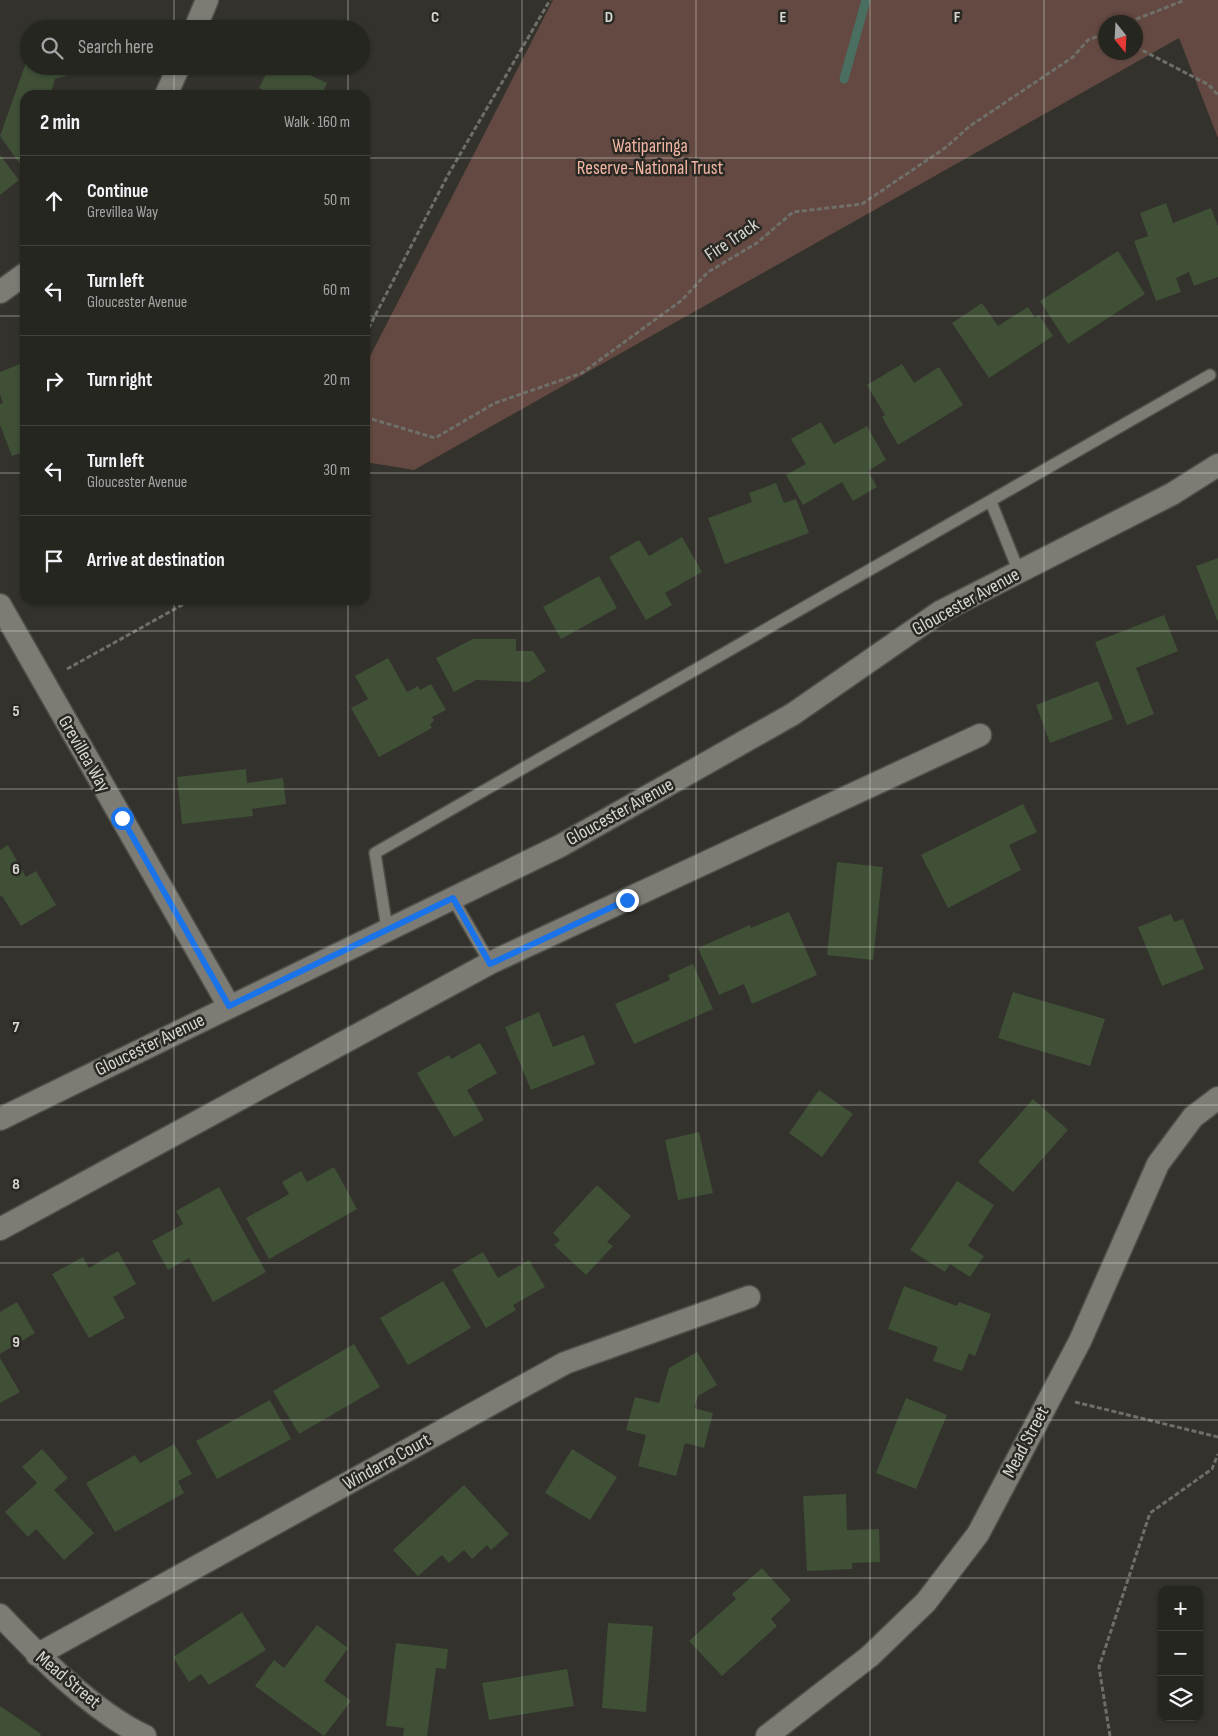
<!DOCTYPE html>
<html lang="en">
<head>
<meta charset="utf-8">
<style>
	body { margin:0; font-family:"Sofia Sans Condensed",sans-serif; background:#2e2e2a; color:#f1f3f6 }
	.controls { position:absolute; right:15px; bottom:15px; display:grid; overflow:hidden; border-radius:10px; box-shadow:0 1px 4px #0004 }
	.controls button { width:45px; height:45px; display:grid; place-items:center; padding:0; border:0; border-bottom:1px solid #42433f; background:#262621; color:#f1f3f6; font:25px sans-serif }
	.compass { position:absolute; left:1098px; top:15px; width:45px; height:45px; border-radius:50%; background:#262621; box-shadow:0 1px 4px #0004; rotate:162deg }
	.stop { position:absolute; width:15px; height:15px; margin:-11px; border:4px solid #1a73e8; border-radius:50%; background:#fff }
	.stop.end { background:#1a73e8; border-color:#fff; box-shadow:0 1px 5px #0008 }
	.list { margin:0; padding:0; list-style:none }
	h2 { display:flex; justify-content:space-between; align-items:center; height:65px; margin:0; padding:0 20px; font-size:21px }
	h2 small { font-size:16px; font-weight:400; color:#a4a5a5 }
	.list li { display:grid; grid-template-columns:32px 1fr auto; gap:15px; align-items:center; box-sizing:border-box; height:90px; padding:0 20px; border-top:1px solid #42433f }
	.list b { display:block; font-size:19px; white-space:nowrap }
	.list p { margin:0; font-size:16px; white-space:nowrap; color:#a4a5a5 }
	.list em { font-size:16px; font-style:normal; color:#a4a5a5 }
	.icon { flex:none; width:28px; height:28px; fill:none; stroke:currentColor; stroke-width:2; stroke-linecap:round; stroke-linejoin:round }
	.map { position:relative; flex:none; width:1218px; height:1736px; overflow:hidden }
	.search { position:absolute; background:#262621; box-shadow:0 1px 4px #0004; left:20px; top:20px; width:350px; height:55px; display:flex; align-items:center; gap:12px; box-sizing:border-box; padding:0 18px; border-radius:28px; color:#a4a5a5; font-size:19px }
	.panel { position:absolute; background:#262621; box-shadow:0 1px 4px #0004; left:20px; top:90px; width:350px; height:515px; border-radius:15px }
	.map>svg:first-child { display:block }
	.green { fill:#634941; fill-rule:evenodd }
	.lines { fill:none; stroke-linecap:round; stroke-linejoin:round }
	.stream { stroke:#4a6e60; stroke-width:9 }
	.building { fill:#3f5037 }
	.lane-casing { stroke:#4f4f4a; stroke-width:14 }
	.street-casing { stroke:#4f4f4a; stroke-width:25 }
	.path { stroke:#6f6f69; stroke-width:3; stroke-dasharray:5 2.5; stroke-linecap:butt }
	.lane { stroke:#7c7c75; stroke-width:11 }
	.street { stroke:#7c7c75; stroke-width:22 }
	.route { stroke:#1a73e8; stroke-width:6 }
	.grid { fill:none; stroke:#d6d6d2; stroke-width:1; stroke-opacity:0.55 }
	.labels { text-anchor:middle; dominant-baseline:central; stroke-width:5; stroke-linejoin:round; paint-order:stroke }
	.park-label { font-size:19px; fill:#f3b6a3; stroke:#292823 }
	.street-label { font-size:19px; fill:#d6d6d2; stroke:#292823 }
	.grid-label { font-size:16px; text-anchor:middle; font-weight:bold; fill:#d6d6d2; stroke:#292823; stroke-width:5; stroke-linejoin:round; paint-order:stroke }
</style>
</head>
<body>
<div class="map">
<svg width="1218" height="1736" viewBox="0 0 1218 1736">
	<rect width="100%" height="100%" fill="#33322c"/>
	<path class="green" d="M553,0H1218V138L1179,38L414,470L365,462V366ZM1106,22H1136V52H1106Z"/>
	<g class="lines">
		<path class="stream" d="M844,79L866,0"/>
	</g>
	<g class="building">
		<path d="M28,57L29,66L95,67L55,79L50,95H25V171L0,136Z"/>
		<path d="M270,66H291L327,83L322,95H274L259,88Z"/>
		<path d="M0,155L19,180L0,195Z"/>
		<path d="M1166,203L1173,223L1211,208L1218,226V277L1194,286L1189,272L1176,278L1181,292L1156,301L1134,241L1148,236L1140,213Z"/>
		<path d="M1118,251L1145,294L1068,344L1040,301Z"/>
		<path d="M982,303L998,326L1028,307L1035,318L1039,315L1053,336L989,378L952,323Z"/>
		<path d="M25,362V455L24,452L12,456L0,425V404L3,403L0,394V372Z"/>
		<path d="M902,364L914,383L939,367L963,405L898,445L882,417L885,415L867,385Z"/>
		<path d="M821,422L834,444L867,426L886,460L868,471L877,487L853,501L842,482L803,505L786,475L806,464L791,439Z"/>
		<path d="M776,483L784,503L796,499L809,533L725,564L708,518L752,502L749,493Z"/>
		<path d="M682,537L702,572L665,593L672,605L646,620L609,557L639,540L649,556Z"/>
		<path d="M1218,558V622L1196,566Z"/>
		<path d="M599,576L617,608L561,639L543,607Z"/>
		<path d="M1164,615L1178,651L1136,668L1154,714L1127,725L1095,642Z"/>
		<path d="M473,639H516V651H533L546,671L529,682L476,680L454,692L436,658Z"/>
		<path d="M388,658L407,692L418,686L420,690L431,684L446,710L432,717L434,721L430,724L432,728L379,757L351,708L368,699L355,676Z"/>
		<path d="M1098,681L1113,719L1050,743L1036,705Z"/>
		<path d="M246,769L247,783L283,778L286,804L252,809L253,816L182,824L177,777Z"/>
		<path d="M1023,804L1037,832L1009,845L1021,870L948,908L921,855Z"/>
		<path d="M8,845L26,877L36,871L56,905L21,926L2,896L0,897V850Z"/>
		<path d="M837,862L883,867L873,960L827,955Z"/>
		<path d="M789,912L817,975L752,1004L744,984L719,995L698,948L750,925L751,928Z"/>
		<path d="M1171,914L1174,922L1183,919L1204,969L1162,986L1138,927Z"/>
		<path d="M693,964L713,1009L634,1044L615,1004L670,980L668,975Z"/>
		<path d="M1013,992L1105,1019L1090,1066L998,1038Z"/>
		<path d="M539,1012L553,1047L584,1035L595,1064L531,1090L505,1027Z"/>
		<path d="M480,1043L497,1073L467,1090L484,1120L454,1137L417,1073L449,1055L451,1059Z"/>
		<path d="M819,1090L853,1114L822,1157L789,1133Z"/>
		<path d="M1033,1099L1068,1130L1013,1192L978,1162Z"/>
		<path d="M699,1132L713,1193L678,1200L665,1140Z"/>
		<path d="M334,1167L357,1209L269,1259L246,1218L289,1194L282,1182L301,1171L307,1182Z"/>
		<path d="M957,1181L994,1205L968,1246L984,1256L970,1277L950,1264L945,1272L910,1250Z"/>
		<path d="M597,1185L631,1216L607,1242L613,1246L586,1275L554,1245L560,1240L553,1233Z"/>
		<path d="M219,1187L266,1272L213,1302L189,1258L168,1270L152,1241L183,1224L176,1211Z"/>
		<path d="M118,1251L136,1284L113,1297L125,1318L89,1338L52,1274L83,1257L89,1268Z"/>
		<path d="M483,1252L498,1278L529,1260L545,1287L513,1305L516,1310L486,1328L452,1270Z"/>
		<path d="M443,1281L471,1328L408,1365L380,1318Z"/>
		<path d="M904,1286L957,1306L959,1302L991,1314L975,1356L969,1353L962,1371L933,1361L938,1347L888,1329Z"/>
		<path d="M17,1302L35,1333L0,1354V1312Z"/>
		<path d="M354,1344L380,1387L299,1434L273,1391Z"/>
		<path d="M697,1352L717,1385L698,1396L694,1408L713,1413L704,1448L685,1443L676,1476L638,1466L646,1435L626,1430L635,1397L659,1403L669,1368Z"/>
		<path d="M0,1358L20,1392L0,1403Z"/>
		<path d="M906,1398L947,1415L916,1489L876,1473Z"/>
		<path d="M270,1400L291,1439L217,1479L196,1441Z"/>
		<path d="M174,1444L192,1474L178,1481L184,1493L115,1532L86,1483L135,1455L140,1463Z"/>
		<path d="M42,1449L68,1478L54,1490L94,1533L64,1560L36,1529L28,1537L5,1512L37,1483L22,1467Z"/>
		<path d="M572,1449L617,1477L590,1520L545,1493Z"/>
		<path d="M464,1485L509,1534L491,1550L487,1545L472,1559L464,1550L449,1563L442,1555L418,1576L393,1550Z"/>
		<path d="M846,1494L847,1530L879,1529L880,1562L852,1563V1569L807,1571L803,1496Z"/>
		<path d="M762,1568L791,1600L771,1619L777,1626L722,1676L689,1641L736,1599L732,1594Z"/>
		<path d="M242,1612L266,1650L209,1685L201,1674L189,1682L173,1657Z"/>
		<path d="M608,1623L653,1626L646,1712L602,1708Z"/>
		<path d="M317,1625L348,1648L324,1681L351,1701L324,1736L255,1686L274,1660L284,1668Z"/>
		<path d="M396,1643L448,1649L446,1669L436,1668L427,1736H403L404,1728L386,1726Z"/>
		<path d="M567,1669L574,1706L489,1720L482,1683Z"/>
		<path d="M0,1706L41,1734L40,1736H0Z"/>
	</g>
	<g class="lines">
		<g class="lane-casing">
			<g id="lane">
				<path d="M991,502L1019,572"/>
				<path d="M453,899L490,963"/>
				<path d="M387,929L375,853L1210,375"/>
			</g>
		</g>
		<g class="street-casing">
			<g id="street">
				<path d="M195,29L207,0"/>
				<path d="M166,95L179,66"/>
				<path d="M0,292L25,274"/>
				<path d="M0,605L229,1006"/>
				<path d="M0,1119L560,846L793,714L940,612L1172,494L1218,465"/>
				<path d="M0,1229L490,963L980,735"/>
				<path d="M0,1615C39,1656 93,1712 145,1736"/>
				<path d="M37,1655L565,1363L749,1297"/>
				<path d="M767,1736L870,1656L926,1602L978,1534L1080,1341L1158,1164L1193,1117L1218,1098"/>
			</g>
		</g>
		<g class="path">
			<path d="M1129,22L1185,0"/>
			<path d="M1136,47L1209,85L1218,95"/>
			<path d="M365,335L448,175L550,0"/>
			<path d="M365,417L435,438L495,403L582,373L682,300L708,272L757,243L793,212L862,204L945,148L970,126L1073,57L1088,40L1106,33"/>
			<path d="M67,669L191,600"/>
			<path d="M1075,1402L1218,1437"/>
			<path d="M1110,1736L1099,1667L1150,1513L1212,1469L1218,1454"/>
		</g>
		<use href="#lane" class="lane"/>
		<use href="#street" class="street"/>
	</g>
	<g class="lines">
		<path class="route" d="M122,818L229,1006L453,898L490,964L627,900"/>
	</g>
	<path class="grid" d="M174,0V29M348,0V29M522,0V1736M696,0V1736M870,0V1736M1044,0V1736M174,66V95M348,66V95M0,158H25M365,158H1218M0,316H25M365,316H1218M0,473H25M365,473H1218M174,600V1736M348,600V1736M0,631H1218M0,789H1218M0,947H1218M0,1105H1218M0,1263H1218M0,1420H1218M0,1578H1218"/>
	<g class="labels">
		<g class="park-label">
			<text x="650" y="146">Watiparinga<tspan x="650" dy="22">Reserve-National Trust</tspan></text>
		</g>
		<g class="street-label">
			<text transform="translate(732 240) rotate(-34)">Fire Track</text>
			<text transform="translate(966 602) rotate(-29)">Gloucester Avenue</text>
			<text transform="translate(84 754) rotate(60)">Grevillea Way</text>
			<text transform="translate(620 812) rotate(-29)">Gloucester Avenue</text>
			<text transform="translate(150 1045) rotate(-26)">Gloucester Avenue</text>
			<text transform="translate(1026 1442) rotate(-62)">Mead Street</text>
			<text transform="translate(387 1462) rotate(-29)">Windarra Court</text>
			<text transform="translate(68 1680) rotate(40)">Mead Street</text>
		</g>
	</g>
	<g class="grid-label">
		<text x="435" y="22">C</text>
		<text x="609" y="22">D</text>
		<text x="783" y="22">E</text>
		<text x="957" y="22">F</text>
		<text x="16" y="716">5</text>
		<text x="16" y="874">6</text>
		<text x="16" y="1032">7</text>
		<text x="16" y="1189">8</text>
		<text x="16" y="1347">9</text>
	</g>
</svg>
<div class="controls">
<button>+</button>
<button>−</button>
<button><svg class="icon" aria-label="layers" viewBox="0 0 24 24"><path d="M12 4l9 5-9 5-9-5zM3 14l9 5 9-5"/></svg></button>
</div>
<svg class="compass" viewBox="-18 -18 36 36"><path d="M0-13l5 13h-10z" fill="#e53935"/><path d="M0 13l5-13h-10z" fill="#a4a5a5"/></svg>
<div class="stop" style="left:122px;top:818px"></div>
<div class="stop end" style="left:627px;top:900px"></div>
<div class="search"><svg class="icon" aria-label="search" viewBox="0 0 24 24"><circle cx="10" cy="10" r="6"/><path d="M15 15l6 6"/></svg>Search here</div>
<section class="panel">
<h2>2 min<small>Walk · 160 m</small></h2>
<ul class="list">
<li><svg class="icon" aria-label="ahead" viewBox="0 0 24 24"><path d="M12 20V5M6 11l6-6 6 6"/></svg><div><b>Continue</b><p>Grevillea Way</p></div><em>50 m</em></li>
<li><svg class="icon" aria-label="left" viewBox="0 0 24 24"><path d="M17 20v-9H6M10 6l-5 5 5 5"/></svg><div><b>Turn left</b><p>Gloucester Avenue</p></div><em>60 m</em></li>
<li><svg class="icon" aria-label="right" viewBox="0 0 24 24"><path d="M7 20v-9h11M14 6l5 5-5 5"/></svg><div><b>Turn right</b></div><em>20 m</em></li>
<li><svg class="icon" aria-label="left" viewBox="0 0 24 24"><path d="M17 20v-9H6M10 6l-5 5 5 5"/></svg><div><b>Turn left</b><p>Gloucester Avenue</p></div><em>30 m</em></li>
<li><svg class="icon" aria-label="arrive" viewBox="0 0 24 24"><path d="M6 21V4h12l-3 4 3 4H6"/></svg><div><b>Arrive at destination</b></div></li>
</ul>
</section>
</div>
</body>
</html>
